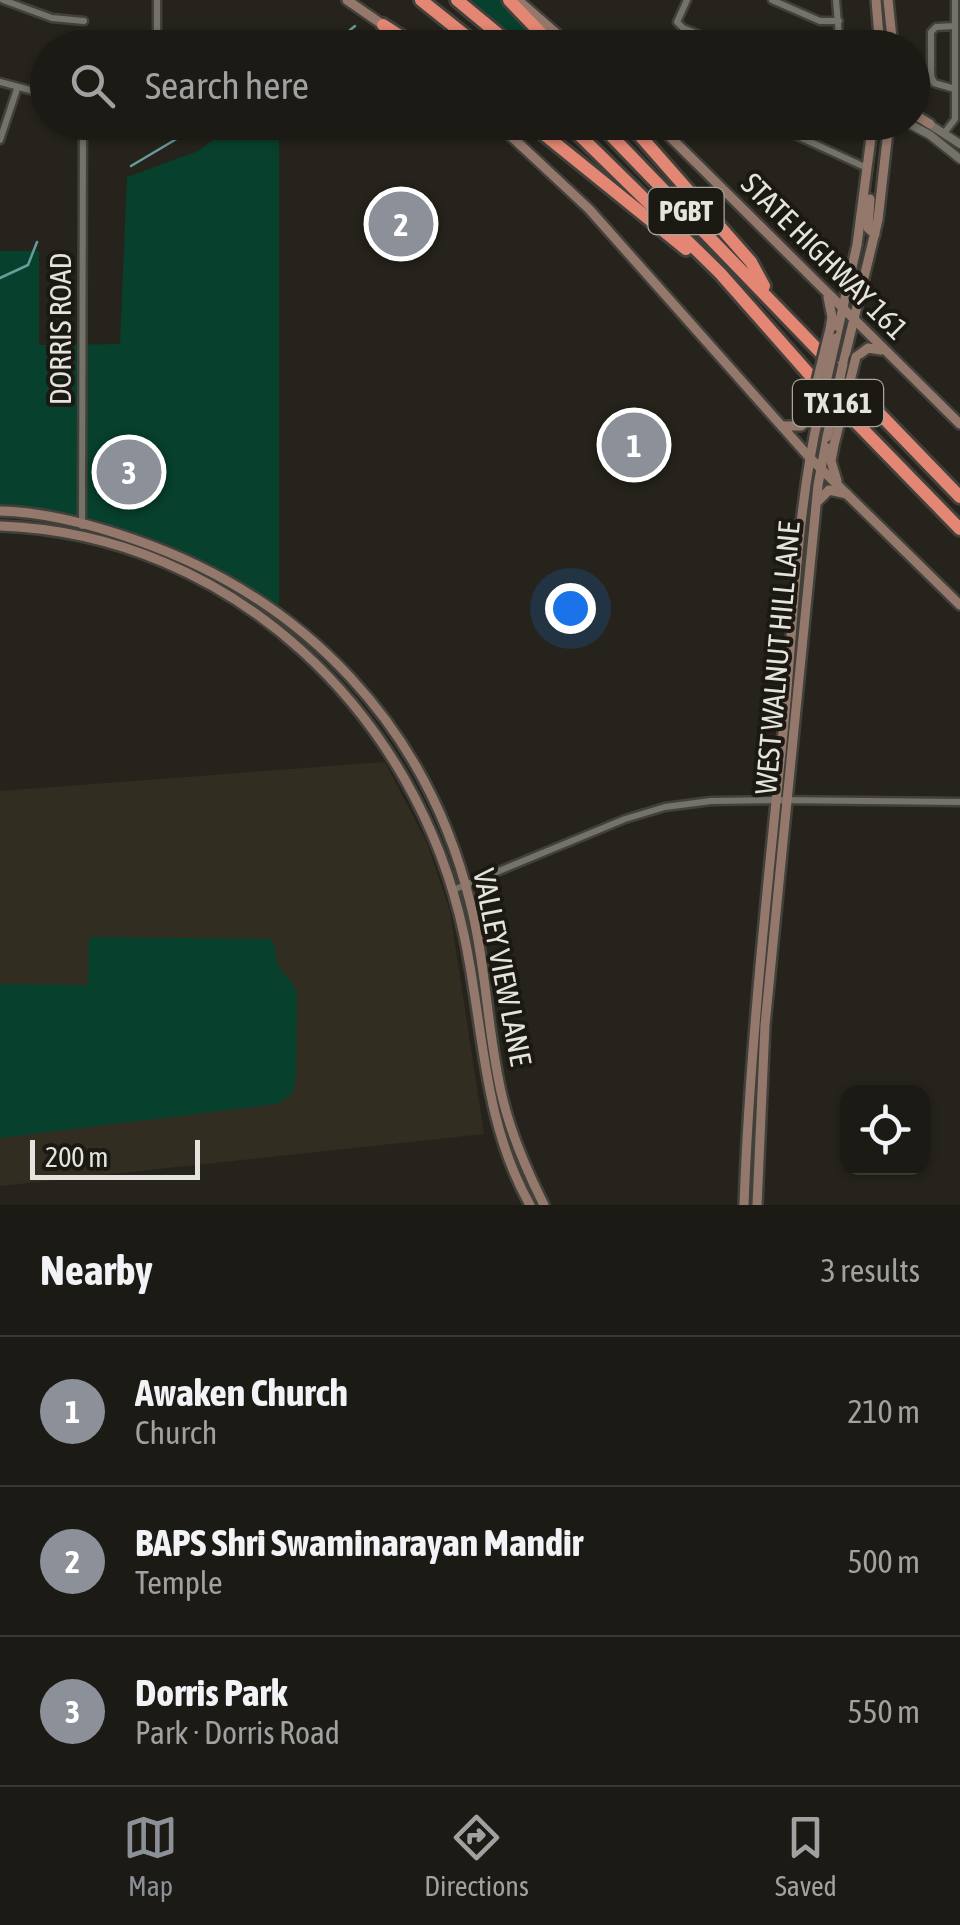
<!DOCTYPE html>
<html lang="en">
<head>
<meta charset="utf-8">
<style>
	body { margin:0; font-family:"Asap Condensed",sans-serif; background:#25231d; color:#f1f3f6 }
	.controls { position:absolute; right:30px; bottom:30px; display:grid; overflow:hidden; border-radius:20px; box-shadow:0 2px 8px #0004 }
	.controls button { width:90px; height:90px; display:grid; place-items:center; padding:0; border:0; border-bottom:2px solid #3a3834; background:#1c1a14; color:#f1f3f6; font:50px sans-serif }
	.scale { position:absolute; left:30px; bottom:25px; width:170px; box-sizing:border-box; padding-left:10px; border:5px solid #e4e3de; border-top:0; font-size:28px; line-height:35px; white-space:nowrap; color:#e4e3de; -webkit-text-stroke:8px #1b1912; paint-order:stroke }
	.you { position:absolute; left:570px; top:608px; width:35px; height:35px; margin:-25px; border:8px solid #fff; border-radius:50%; background:#1a73e8; box-shadow:0 0 0 15px #1a73e833 }
	.badge { display:grid; place-items:center; width:65px; height:65px; border-radius:50%; background:#8c9099; color:#fff; font-size:32px; font-weight:700 }
	.pin { position:absolute; translate:-50% -50%; border:5px solid #fff; box-shadow:0 2px 10px #0006 }
	.list { margin:0; padding:0; list-style:none }
	h2 { display:flex; justify-content:space-between; align-items:center; height:130px; margin:0; padding:0 40px; font-size:42px }
	h2 small { font-size:32px; font-weight:400; color:#a0a1a0 }
	.list li { display:grid; grid-template-columns:65px 1fr auto; gap:30px; align-items:center; box-sizing:border-box; height:150px; padding:0 40px; border-top:2px solid #3a3834 }
	.list b { display:block; font-size:38px; white-space:nowrap }
	.list p { margin:0; font-size:32px; white-space:nowrap; color:#a0a1a0 }
	.list em { font-size:32px; font-style:normal; color:#a0a1a0 }
	.icon { flex:none; width:55px; height:55px; fill:none; stroke:currentColor; stroke-width:2; stroke-linecap:round; stroke-linejoin:round }
	.map { position:relative; flex:none; width:960px; height:1205px; overflow:hidden }
	.search { position:absolute; background:#1c1a14; box-shadow:0 2px 8px #0004; left:30px; right:30px; top:30px; height:110px; display:flex; align-items:center; gap:25px; box-sizing:border-box; padding:0 35px; border-radius:55px; color:#a0a1a0; font-size:38px }
	.sheet { height:580px; background:#1c1a14 }
	nav { display:flex; justify-content:space-around; align-items:center; box-sizing:border-box; height:140px; border-top:2px solid #3a3834; background:#1c1a14; font-size:28px; color:#a0a1a0 }
	nav a { display:grid; justify-items:center; gap:5px }
	nav .on { color:#8c9099 }
	.map>svg:first-child { display:block }
	.built { fill:#312d20 }
	.green { fill:#07402c }
	.lines { fill:none; stroke-linecap:round; stroke-linejoin:round }
	.stream { stroke:#679c9c; stroke-width:2.5 }
	.minor-casing { stroke:#41403a; stroke-width:11 }
	.tertiary-casing { stroke:#41403a; stroke-width:12 }
	.secondary-casing { stroke:#41403a; stroke-width:14 }
	.motorway-casing { stroke:#41403a; stroke-width:18 }
	.minor { stroke:#747269; stroke-width:6 }
	.tertiary { stroke:#747269; stroke-width:8 }
	.secondary { stroke:#95786c; stroke-width:9 }
	.motorway { stroke:#e38774; stroke-width:12 }
	.secondary-bridge-casing { stroke:#41403a; stroke-width:14; stroke-linecap:butt }
	.secondary-bridge { stroke:#95786c; stroke-width:9 }
	.labels { text-anchor:middle; dominant-baseline:central; stroke-width:8; stroke-linejoin:round; paint-order:stroke }
	.shield { fill:#1b1912; stroke:#a8a6a1; stroke-width:2.5 }
	.shield-label { font-size:28px; font-weight:bold; fill:#e4e3de }
	.street-label { font-size:30px; fill:#e4e3de; stroke:#1b1912 }
</style>
</head>
<body>
<div class="map">
<svg width="960" height="1205" viewBox="0 0 960 1205">
	<rect width="100%" height="100%" fill="#25231b"/>
	<path class="built" d="M385,762L427,843L450,911L484,1134L0,1186V791Z"/>
	<g class="green">
		<path d="M470,0H503L551,47H528Z"/>
		<path d="M236,123H279V605C191,550 105,514 0,508V251H39V345L120,344L127,177L198,151Z"/>
		<path d="M89,937L271,939C277,948 274,954 278,964C282,975 293,980 297,992L296,1078L292,1094L277,1104L0,1138V984L88,985Z"/>
	</g>
	<g class="lines">
		<g class="stream">
			<path d="M328,48L355,26"/>
			<path d="M131,166L205,122"/>
			<path d="M0,278L28,265L37,242"/>
		</g>
		<g class="minor-casing">
			<g id="minor">
				<path d="M3,0L52,18L84,21"/>
				<path d="M687,0L677,22L683,28L733,48"/>
				<path d="M772,0L820,21H839"/>
				<path d="M836,0L840,48"/>
				<path d="M157,48V0"/>
				<path d="M0,82L48,95"/>
				<path d="M955,89L934,83L931,76V32L936,27L955,26"/>
				<path d="M767,122L867,168"/>
				<path d="M945,132L955,119V0"/>
				<path d="M0,140L17,89"/>
				<path d="M82,526L83,122"/>
				<path d="M453,890L625,819L665,807L711,801L775,800L960,802"/>
			</g>
		</g>
		<g class="tertiary-casing">
			<g id="tertiary">
				<path d="M906,122L930,135L960,159"/>
				<path d="M926,122L960,144"/>
			</g>
		</g>
		<g class="secondary-casing">
			<g id="secondary">
				<path d="M347,0L386,27"/>
				<path d="M518,0L573,48"/>
				<path d="M876,0L880,48"/>
				<path d="M888,0L893,48"/>
				<path d="M912,113L930,124"/>
				<path d="M496,122L589,209L810,458L960,605"/>
				<path d="M655,122L960,424"/>
				<path d="M870,199L868,228L875,234"/>
				<path d="M828,297L832,317L830,329"/>
				<path d="M836,338L857,245L873,122"/>
				<path d="M856,357L868,348L881,350"/>
				<path d="M843,364L878,220L889,122"/>
				<path d="M782,426H801L808,418"/>
				<path d="M834,445L831,461L837,481"/>
				<path d="M818,501L829,490L847,494"/>
				<path d="M0,511C45,512 90,524 133,539C305,598 428,727 471,906C487,969 487,1036 503,1100C512,1137 527,1171 544,1205"/>
				<path d="M0,526C232,534 417,713 464,935C484,1027 482,1120 530,1205"/>
				<path d="M744,1205C750,1043 768,883 784,722C794,620 796,514 819,413"/>
				<path d="M757,1205L765,1025L818,485L827,437"/>
			</g>
		</g>
		<g class="motorway-casing">
			<g id="motorway">
				<path d="M421,0L481,48"/>
				<path d="M457,0L515,48"/>
				<path d="M509,0L555,48"/>
				<path d="M383,25L419,48"/>
				<path d="M529,122L686,249"/>
				<path d="M566,122L720,273L809,374L960,529"/>
				<path d="M598,122L960,497"/>
				<path d="M628,122L751,262L764,286"/>
			</g>
		</g>
		<use href="#minor" class="minor"/>
		<use href="#tertiary" class="tertiary"/>
		<use href="#secondary" class="secondary"/>
		<use href="#motorway" class="motorway"/>
		<g class="secondary-bridge-casing">
			<g id="secondary-bridge">
				<path d="M819,413L836,338"/>
				<path d="M808,418L830,329"/>
				<path d="M827,437L843,364"/>
				<path d="M834,445L856,357"/>
			</g>
		</g>
		<use href="#secondary-bridge" class="secondary-bridge"/>
	</g>
	<g class="labels">
		<g class="shield">
			<rect x="648.5" y="188" width="75" height="46" rx="8"/>
			<rect x="793" y="380" width="90" height="46" rx="8"/>
		</g>
		<g class="shield-label">
			<text x="686" y="211">PGBT</text>
			<text x="838" y="403">TX 161</text>
		</g>
		<g class="street-label">
			<text transform="translate(825 256) rotate(45)">STATE HIGHWAY 161</text>
			<text transform="translate(60 329) rotate(-90)">DORRIS ROAD</text>
			<text transform="translate(777 658) rotate(-85)">WEST WALNUT HILL LANE</text>
			<text transform="translate(503 967) rotate(79)">VALLEY VIEW LANE</text>
		</g>
	</g>
</svg>
<div class="controls">
<button><svg class="icon" aria-label="locate" viewBox="0 0 24 24"><circle cx="12" cy="12" r="6"/><path d="M12 2v4M12 18v4M2 12h4M18 12h4"/></svg></button>
</div>
<div class="scale">200 m</div>
<div class="you"></div>
<div class="pin badge" style="left:634px;top:445px">1</div>
<div class="pin badge" style="left:401px;top:224px">2</div>
<div class="pin badge" style="left:129px;top:472px">3</div>
<div class="search"><svg class="icon" aria-label="search" viewBox="0 0 24 24"><circle cx="10" cy="10" r="6"/><path d="M15 15l6 6"/></svg>Search here</div>
</div>
<section class="sheet">
<h2>Nearby<small>3 results</small></h2>
<ul class="list">
<li><span class="badge">1</span><div><b>Awaken Church</b><p>Church</p></div><em>210 m</em></li>
<li><span class="badge">2</span><div><b>BAPS Shri Swaminarayan Mandir</b><p>Temple</p></div><em>500 m</em></li>
<li><span class="badge">3</span><div><b>Dorris Park</b><p>Park · Dorris Road</p></div><em>550 m</em></li>
</ul>
</section>
<nav>
<a class="on"><svg class="icon" aria-label="map" viewBox="0 0 24 24"><path d="M3 6l6-2 6 2 6-2v14l-6 2-6-2-6 2zM9 4v14M15 6v14"/></svg>Map</a>
<a><svg class="icon" aria-label="directions" viewBox="0 0 24 24"><path d="M12 3l9 9-9 9-9-9zM9 14v-3h6M13 9l2 2-2 2"/></svg>Directions</a>
<a><svg class="icon" aria-label="saved" viewBox="0 0 24 24"><path d="M7 4h10v16l-5-4-5 4z"/></svg>Saved</a>
</nav>
</body>
</html>
